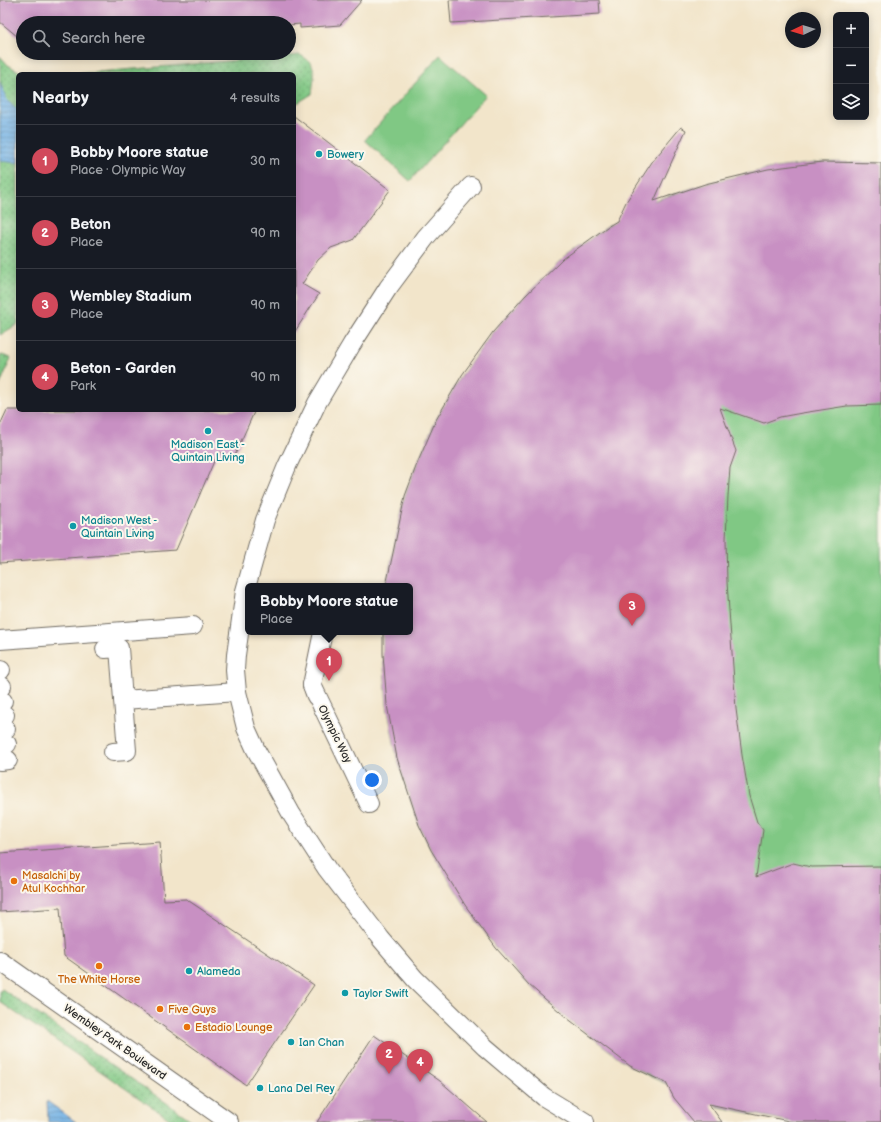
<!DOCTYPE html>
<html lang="en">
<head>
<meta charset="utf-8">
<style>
	body { margin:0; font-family:"Balsamiq Sans",sans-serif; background:#20242c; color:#f1f3f6 }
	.controls { position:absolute; right:12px; top:12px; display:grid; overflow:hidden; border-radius:6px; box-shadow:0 2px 10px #0003 }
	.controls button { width:36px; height:36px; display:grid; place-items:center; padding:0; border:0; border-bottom:1px solid #363941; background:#171b24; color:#f1f3f6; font:20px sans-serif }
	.compass { position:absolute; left:785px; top:12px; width:36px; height:36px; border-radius:50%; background:#171b24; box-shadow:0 2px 10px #0003; rotate:266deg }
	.you { position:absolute; left:372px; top:780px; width:14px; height:14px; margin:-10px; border:3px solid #fff; border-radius:50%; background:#1a73e8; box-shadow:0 0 0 6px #1a73e833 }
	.badge { display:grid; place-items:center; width:26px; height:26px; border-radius:50%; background:#d1495b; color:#fff; font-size:13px; font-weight:700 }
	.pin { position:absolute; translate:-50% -33px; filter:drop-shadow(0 1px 2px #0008) }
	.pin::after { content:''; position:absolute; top:21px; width:14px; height:12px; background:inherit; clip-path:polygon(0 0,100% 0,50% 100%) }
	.popup { position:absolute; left:245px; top:583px; width:168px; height:52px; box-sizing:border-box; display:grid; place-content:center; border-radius:6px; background:#171b24; filter:drop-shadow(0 1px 3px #0005); font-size:13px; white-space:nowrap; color:#9ea1a6 }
	.popup b { font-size:15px; color:#f1f3f6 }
	.popup::after { content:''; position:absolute; left:50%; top:100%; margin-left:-8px; border:8px solid transparent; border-top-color:#171b24 }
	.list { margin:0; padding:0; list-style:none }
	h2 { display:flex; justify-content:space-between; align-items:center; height:52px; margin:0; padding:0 16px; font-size:17px }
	h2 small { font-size:13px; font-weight:400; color:#9ea1a6 }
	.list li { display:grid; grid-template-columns:26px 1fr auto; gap:12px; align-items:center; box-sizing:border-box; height:72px; padding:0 16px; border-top:1px solid #363941 }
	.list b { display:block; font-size:15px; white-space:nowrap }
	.list p { margin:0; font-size:13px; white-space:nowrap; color:#9ea1a6 }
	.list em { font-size:13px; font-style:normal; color:#9ea1a6 }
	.icon { flex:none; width:22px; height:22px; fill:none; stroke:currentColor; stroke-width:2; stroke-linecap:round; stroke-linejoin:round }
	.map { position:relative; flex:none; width:881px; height:1122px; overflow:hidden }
	.search { position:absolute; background:#171b24; box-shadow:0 2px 10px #0003; left:16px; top:16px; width:280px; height:44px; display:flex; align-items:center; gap:10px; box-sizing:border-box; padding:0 14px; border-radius:22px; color:#9ea1a6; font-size:15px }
	.panel { position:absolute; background:#171b24; box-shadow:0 2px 10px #0003; left:16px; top:72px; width:280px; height:340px; border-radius:6px }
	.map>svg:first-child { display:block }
	.green { fill:url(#green-dots); stroke:#567a58 }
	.pitch { fill:#80c884; stroke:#567a58 }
	.water { fill:url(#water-rules); stroke:#4e6e88 }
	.building { fill:#c890c3 }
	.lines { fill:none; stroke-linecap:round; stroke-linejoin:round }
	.pedestrian-casing { stroke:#716c63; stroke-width:20 }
	.pedestrian { stroke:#fff; stroke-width:18 }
	.culture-dot { fill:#0f9aa8; stroke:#fbf7ec; stroke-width:1.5 }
	.food-dot { fill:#e8710a; stroke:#fbf7ec; stroke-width:1.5 }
	.labels { text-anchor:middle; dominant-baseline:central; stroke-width:4; stroke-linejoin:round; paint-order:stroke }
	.culture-label { font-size:11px; fill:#0d838f; stroke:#fbf7ec; text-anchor:start }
	.street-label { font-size:11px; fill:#2b2b2b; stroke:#fbf7ec }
	.food-label { font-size:11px; fill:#c56008; stroke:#fbf7ec; text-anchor:start }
</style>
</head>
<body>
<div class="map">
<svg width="881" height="1122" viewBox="0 0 881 1122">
	<defs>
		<pattern id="green-dots" width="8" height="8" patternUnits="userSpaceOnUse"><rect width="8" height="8" fill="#80c884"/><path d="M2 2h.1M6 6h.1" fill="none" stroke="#69a36c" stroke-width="1.8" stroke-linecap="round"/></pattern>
		<pattern id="water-rules" width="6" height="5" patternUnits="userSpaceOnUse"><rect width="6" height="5" fill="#71b0e4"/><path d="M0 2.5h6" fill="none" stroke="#5d8fb9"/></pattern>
	</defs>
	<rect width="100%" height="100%" fill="#fbf7ec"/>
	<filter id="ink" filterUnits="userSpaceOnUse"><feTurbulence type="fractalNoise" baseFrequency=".025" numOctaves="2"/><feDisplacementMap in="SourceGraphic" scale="8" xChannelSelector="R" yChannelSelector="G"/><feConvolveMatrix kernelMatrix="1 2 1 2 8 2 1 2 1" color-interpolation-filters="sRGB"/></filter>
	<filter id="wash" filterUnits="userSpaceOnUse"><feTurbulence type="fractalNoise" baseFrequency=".012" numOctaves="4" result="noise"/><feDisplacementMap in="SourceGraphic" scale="16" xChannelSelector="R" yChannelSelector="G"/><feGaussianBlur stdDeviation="0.9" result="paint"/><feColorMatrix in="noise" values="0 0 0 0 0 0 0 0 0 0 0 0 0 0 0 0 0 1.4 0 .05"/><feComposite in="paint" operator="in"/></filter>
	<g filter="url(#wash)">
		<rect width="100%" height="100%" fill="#f2e5ca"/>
		<g class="green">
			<path d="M300,55C319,65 314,75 312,94L294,105V74H74Z"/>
			<path d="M0,56L8,65L24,74H18V324L0,335Z"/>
			<path d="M2,355L11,358L0,385V356Z"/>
			<path d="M2,989L194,1122H173L168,1118L0,1002V992Z"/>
		</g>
		<g class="pitch">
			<path d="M440,55L486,95L410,181L365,140Z"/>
			<path d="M822,162L881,163V1122H793L719,1107L651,1077L630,1066L567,1018L529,985L496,948L465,905L431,850L419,825L397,758L387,705L383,654V632H410V586H386L405,496L417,464L436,420L462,375L493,332L525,296L563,259L607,227L653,201L705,184L768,169Z"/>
		</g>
		<g class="water">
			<path d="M0,82L7,100L18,111V163L0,161Z"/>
			<path d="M47,1101L76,1122H48Z"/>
		</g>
		<g id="blocks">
			<g class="building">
				<path d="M0,0H362L340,25L300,28V24L289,25V23H23V41L0,22Z"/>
				<path d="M449,0H599L600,14L451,23Z"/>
				<path d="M294,116L390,190L353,240L331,248L318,260L302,284L319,294L294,333Z"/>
				<path d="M681,127L686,130L654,201L705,184L768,169L822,162L881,163V405L847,406L802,413L780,417L764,423L720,408L736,451L730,468L728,496L726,539L727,582L736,709L742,755L749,796L757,822L763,830L756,877L793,863L811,867L881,866V1122H793L709,1104L722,1122H694L674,1098L666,1083L630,1066L567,1018L529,985L496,948L465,905L431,850L419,825L397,758L387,705L383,654V632H410V586H386L405,496L417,464L436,420L462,375L493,332L525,296L563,259L607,227L617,221L626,202L652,162Z"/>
				<path d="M7,410H255L233,459L218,452L176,550L0,563V425Z"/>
				<path d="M160,842L164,900L186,899L265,952L314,985L246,1085L64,956L60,908L0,912V853Z"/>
				<path d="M374,1035L440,1081L487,1122H317Z"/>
			</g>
		</g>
	</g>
	<g filter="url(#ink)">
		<use href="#blocks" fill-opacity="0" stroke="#716c63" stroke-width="1"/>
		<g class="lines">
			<g class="pedestrian-casing">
				<g id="pedestrian">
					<path d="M471,186L426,237L388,288L352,344L317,403L287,466L265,520L245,591L236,655L235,670L237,692L246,728L256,750L292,815L327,869L381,939L415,979L485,1047L544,1097L585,1122"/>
					<path d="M0,640L193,626"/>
					<path d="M105,649L119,648L127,751L113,752"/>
					<path d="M0,671L1,670"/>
					<path d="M312,685L369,804"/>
					<path d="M0,686H2"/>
					<path d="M316,696L312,685L322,637"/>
					<path d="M123,700L237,692"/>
					<path d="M0,701H3"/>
					<path d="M0,716L5,715"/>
					<path d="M0,730L6,729"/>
					<path d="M0,745L7,744"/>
					<path d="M0,761L8,760"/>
					<path d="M0,961L229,1122"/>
				</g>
			</g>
			<use href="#pedestrian" class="pedestrian"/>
		</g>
	</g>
	<g class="culture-dot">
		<circle cx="319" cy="154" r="4"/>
		<circle cx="208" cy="431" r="4"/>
		<circle cx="73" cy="526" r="4"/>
		<circle cx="189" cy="971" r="4"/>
		<circle cx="345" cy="993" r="4"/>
		<circle cx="291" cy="1042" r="4"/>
		<circle cx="260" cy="1088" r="4"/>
	</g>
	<g class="food-dot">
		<circle cx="14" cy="881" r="4"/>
		<circle cx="99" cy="966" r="4"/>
		<circle cx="160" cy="1009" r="4"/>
		<circle cx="187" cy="1027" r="4"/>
	</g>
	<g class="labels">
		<g class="culture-label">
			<text x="327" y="154">Bowery</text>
			<text x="208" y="444" text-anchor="middle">Madison East -<tspan x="208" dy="13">Quintain Living</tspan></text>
			<text x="81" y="520">Madison West -<tspan x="81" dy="13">Quintain Living</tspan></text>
			<text x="197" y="971">Alameda</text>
			<text x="353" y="993">Taylor Swift</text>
			<text x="299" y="1042">Ian Chan</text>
			<text x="268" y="1088">Lana Del Rey</text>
		</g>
		<g class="street-label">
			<text transform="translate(335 734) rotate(64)">Olympic Way</text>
			<text transform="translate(115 1042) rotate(35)">Wembley Park Boulevard</text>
		</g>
		<g class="food-label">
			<text x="22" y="875">Masalchi by<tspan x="22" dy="13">Atul Kochhar</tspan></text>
			<text x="99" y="979" text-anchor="middle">The White Horse</text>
			<text x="168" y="1009">Five Guys</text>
			<text x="195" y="1027">Estadio Lounge</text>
		</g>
	</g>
</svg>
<div class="controls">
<button>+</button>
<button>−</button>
<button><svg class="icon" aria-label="layers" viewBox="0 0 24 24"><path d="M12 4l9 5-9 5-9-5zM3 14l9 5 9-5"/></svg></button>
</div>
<svg class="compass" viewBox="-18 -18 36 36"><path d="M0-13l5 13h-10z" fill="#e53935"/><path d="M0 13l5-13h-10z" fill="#9ea1a6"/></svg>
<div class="you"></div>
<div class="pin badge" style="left:329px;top:681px">1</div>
<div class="popup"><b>Bobby Moore statue</b>Place</div>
<div class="pin badge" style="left:389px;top:1074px">2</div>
<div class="pin badge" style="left:632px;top:626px">3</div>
<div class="pin badge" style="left:420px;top:1082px">4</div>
<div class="search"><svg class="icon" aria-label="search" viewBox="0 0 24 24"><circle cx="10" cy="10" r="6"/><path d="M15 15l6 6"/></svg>Search here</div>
<section class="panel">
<h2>Nearby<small>4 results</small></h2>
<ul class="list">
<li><span class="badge">1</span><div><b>Bobby Moore statue</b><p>Place · Olympic Way</p></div><em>30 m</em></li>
<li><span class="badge">2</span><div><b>Beton</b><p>Place</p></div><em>90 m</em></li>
<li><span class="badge">3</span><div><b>Wembley Stadium</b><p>Place</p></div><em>90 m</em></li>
<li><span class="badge">4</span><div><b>Beton - Garden</b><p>Park</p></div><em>90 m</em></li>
</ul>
</section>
</div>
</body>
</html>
